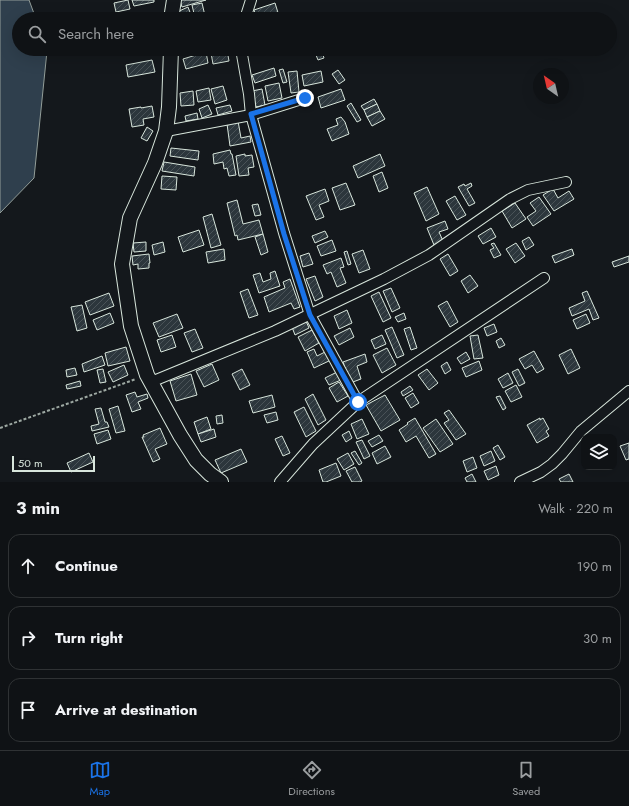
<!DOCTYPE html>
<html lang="en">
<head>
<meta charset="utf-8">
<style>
	body { margin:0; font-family:Jost,sans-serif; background:#181b1e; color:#f1f3f6 }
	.controls { position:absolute; right:12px; bottom:12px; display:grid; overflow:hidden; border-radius:8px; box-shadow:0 4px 16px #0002 }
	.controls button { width:36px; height:36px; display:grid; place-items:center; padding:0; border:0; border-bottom:1px solid #2f3234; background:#0f1215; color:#f1f3f6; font:20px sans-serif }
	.compass { position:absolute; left:533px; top:68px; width:36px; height:36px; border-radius:50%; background:#0f1215; box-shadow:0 4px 16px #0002; rotate:326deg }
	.scale { position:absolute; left:12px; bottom:10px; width:83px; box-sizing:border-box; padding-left:4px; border:2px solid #d8e6dc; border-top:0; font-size:11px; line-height:14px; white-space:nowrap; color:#d8e6dc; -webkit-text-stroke:3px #14181c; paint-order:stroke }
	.stop { position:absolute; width:12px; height:12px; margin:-9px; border:3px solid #1a73e8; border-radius:50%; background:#fff }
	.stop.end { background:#1a73e8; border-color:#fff; box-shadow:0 1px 4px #0008 }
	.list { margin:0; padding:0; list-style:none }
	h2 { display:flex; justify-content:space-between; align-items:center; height:52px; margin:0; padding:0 16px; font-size:17px }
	h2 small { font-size:13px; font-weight:400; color:#9b9ea0 }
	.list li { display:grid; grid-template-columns:26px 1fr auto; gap:12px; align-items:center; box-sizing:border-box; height:64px; margin:0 8px 8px; padding:0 8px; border:1px solid #2f3234; border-radius:12px }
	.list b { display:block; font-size:15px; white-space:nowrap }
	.list em { font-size:13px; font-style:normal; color:#9b9ea0 }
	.icon { flex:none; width:22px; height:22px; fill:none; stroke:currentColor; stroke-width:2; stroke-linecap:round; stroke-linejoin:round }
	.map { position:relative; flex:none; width:629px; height:482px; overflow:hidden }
	.search { position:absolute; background:#0f1215; box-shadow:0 4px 16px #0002; left:12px; right:12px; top:12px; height:44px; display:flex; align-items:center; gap:10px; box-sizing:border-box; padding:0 14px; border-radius:22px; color:#9b9ea0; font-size:15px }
	.sheet { height:268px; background:#0f1215 }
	nav { display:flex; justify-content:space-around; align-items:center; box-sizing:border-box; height:56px; border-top:1px solid #2f3234; background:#0f1215; font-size:11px; color:#9b9ea0 }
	nav a { display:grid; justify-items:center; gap:2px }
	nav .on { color:#1a73e8 }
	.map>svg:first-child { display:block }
	.water { fill:#2f3f4d; stroke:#939e99 }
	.building { fill:url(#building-hatch); stroke:#d8e6dc }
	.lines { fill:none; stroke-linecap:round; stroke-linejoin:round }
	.street-casing { stroke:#d8e6dc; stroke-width:12 }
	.secondary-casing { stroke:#d8e6dc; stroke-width:16 }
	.path { stroke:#9da8a2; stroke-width:2; stroke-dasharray:3 2; stroke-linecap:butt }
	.street { stroke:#14181c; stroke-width:10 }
	.secondary { stroke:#14181c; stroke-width:14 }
	.route { stroke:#1a73e8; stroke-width:5 }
</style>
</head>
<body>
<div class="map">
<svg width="629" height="482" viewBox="0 0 629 482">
	<defs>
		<pattern id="building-hatch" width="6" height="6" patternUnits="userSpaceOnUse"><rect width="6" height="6" fill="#2c363c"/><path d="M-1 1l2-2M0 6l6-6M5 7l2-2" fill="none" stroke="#4a5358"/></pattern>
	</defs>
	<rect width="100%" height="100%" fill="#14181c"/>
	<path class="water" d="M0,0H29L36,19H19V49H47V51L34,178L0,213Z"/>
	<g class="building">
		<path d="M128,0L130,9L116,12L114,3Z"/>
		<path d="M132,0H154V2L134,6Z"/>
		<path d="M180,0H206L182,7Z"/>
		<path d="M202,3L205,16L195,18L192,5Z"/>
		<path d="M275,3L279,16L268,19H257L254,10Z"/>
		<path d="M188,7L191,15L183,19H180L177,12Z"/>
		<path d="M318,49H321L324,58L318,60L314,50Z"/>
		<path d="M227,50L229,61L213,64L211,53Z"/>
		<path d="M206,52L208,63L186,69L183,59Z"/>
		<path d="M152,60L155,72L128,77L126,65Z"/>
		<path d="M274,68L276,76L255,83L252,75Z"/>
		<path d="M283,69L287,82L283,83L279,70Z"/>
		<path d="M338,70L345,80L339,84L332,74Z"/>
		<path d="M297,71L299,92L291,93L288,72Z"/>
		<path d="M321,71L323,82L304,86L302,75Z"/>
		<path d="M279,83L282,98L268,101L265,86Z"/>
		<path d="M223,86L227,100L215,104L211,89Z"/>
		<path d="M209,88L211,100L198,102L196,91Z"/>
		<path d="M262,89L265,105L256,107L252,91Z"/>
		<path d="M341,89L345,100L321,108L318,97Z"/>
		<path d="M193,91L194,105L181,106L180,93Z"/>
		<path d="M374,99L377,104L364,110L361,106Z"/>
		<path d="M351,103L361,120L357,122L347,106Z"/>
		<path d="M377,104L380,111L367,117L364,110Z"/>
		<path d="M208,105L212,114L202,118L199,109Z"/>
		<path d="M230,105L232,111L218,115L216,108Z"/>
		<path d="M152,106L154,117L143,119L144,125L132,127L129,109L141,107V108Z"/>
		<path d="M380,111L385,119L372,126L367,117Z"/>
		<path d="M197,113L198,119L186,121L185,116Z"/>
		<path d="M341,117L345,122L349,134L332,141L327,129L338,125L336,119Z"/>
		<path d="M238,121L241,138L250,136L251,142L230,146L227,124Z"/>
		<path d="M147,127L153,131L147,141L141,138Z"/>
		<path d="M171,148L199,151L198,160L170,156Z"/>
		<path d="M230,150L231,154H232L236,175L229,176L227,168L224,169L223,162L214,164L213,154Z"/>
		<path d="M245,154V156L252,155L254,167L248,168L249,175L239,176L236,156Z"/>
		<path d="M380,154L385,166L358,178L353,166Z"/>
		<path d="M164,162L195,167L194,176L162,171Z"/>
		<path d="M382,172L388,188L379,192L373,176Z"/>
		<path d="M162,176L177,177L176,190L161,189Z"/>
		<path d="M346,183L355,205L340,210L332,188Z"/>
		<path d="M471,183L472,186L467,189L475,203L469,206L458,187L464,184L465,186Z"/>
		<path d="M427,187L439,214L426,221L414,193Z"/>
		<path d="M325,189L329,201L319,205L324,217L316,220L306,196Z"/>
		<path d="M553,189L558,198L569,191L574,199L554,211L543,195Z"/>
		<path d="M455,196L466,215L457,220L446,201Z"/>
		<path d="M539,197L551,214L533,226L527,217L536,211L530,203Z"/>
		<path d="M237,200L243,224L259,220L263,234L238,240L237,235L235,236L227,203Z"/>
		<path d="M515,203L526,219L512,228L502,211Z"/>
		<path d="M258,204L261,215L255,216L252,205Z"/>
		<path d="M212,214L221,245L211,248L203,217Z"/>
		<path d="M445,221L448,229L439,232L443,241L434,245L427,228Z"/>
		<path d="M491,228L496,237L483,244L478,236Z"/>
		<path d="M199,230L204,245L183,252L178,237Z"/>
		<path d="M325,231L328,237L315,243L312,236Z"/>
		<path d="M263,234L268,252L261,255L255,237Z"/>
		<path d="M529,237L534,245L526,250L522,241Z"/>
		<path d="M332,240L336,251L321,256L317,246Z"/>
		<path d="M146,242V251L134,252L133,243Z"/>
		<path d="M163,242L165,252L154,255L152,245Z"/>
		<path d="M494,243L501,255L494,258L490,250L494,248L491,244Z"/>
		<path d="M516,243L525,256L515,263L506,249Z"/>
		<path d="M224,249L225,260L208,263L206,252Z"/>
		<path d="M572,249L574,255L555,263L552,256Z"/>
		<path d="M363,250L370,269L359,273L352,254Z"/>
		<path d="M347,251L351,264L348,265L344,252Z"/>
		<path d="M309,253L313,264L303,267L300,256Z"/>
		<path d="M149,254L150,263H149V268L138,269V264L133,265L132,256Z"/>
		<path d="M448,254L458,271L450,276L440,259Z"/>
		<path d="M629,256V262L614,267L612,262Z"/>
		<path d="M341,258L344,267L340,268L346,283L337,287L331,272L327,274L323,265Z"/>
		<path d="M275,271L280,286L259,293L253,275L260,273L263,282L271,279L270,273Z"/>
		<path d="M470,275L478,286L468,293L461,281Z"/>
		<path d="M315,276L323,297L315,301L306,279Z"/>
		<path d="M290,279L300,307L294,309L291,303L269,312L264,297L285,288L283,282Z"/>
		<path d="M391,288L400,308L392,312L383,291Z"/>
		<path d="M248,289L258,315L249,318L240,292Z"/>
		<path d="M587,291L599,318L593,320L589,309L572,316L569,308L585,301L582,293Z"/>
		<path d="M379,292L391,318L383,322L371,296Z"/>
		<path d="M109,293L114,306L90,315L85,302Z"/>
		<path d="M447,301L458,322L450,327L438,306Z"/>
		<path d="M82,305L87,328L77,331L71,307Z"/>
		<path d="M347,310L352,323L339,329L334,316Z"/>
		<path d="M110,313L114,323L97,330L93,320Z"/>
		<path d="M404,313L406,319L398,322L395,317Z"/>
		<path d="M177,314L183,328L159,337L153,323Z"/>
		<path d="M586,314L590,323L577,329L573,320Z"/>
		<path d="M306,321L309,328L295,335L292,327Z"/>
		<path d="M494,324L497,332L487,336L484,328Z"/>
		<path d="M392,327L404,355L397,358L385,330Z"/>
		<path d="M410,327L417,348L411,350L404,329Z"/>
		<path d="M350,328L354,337L339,345L334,336Z"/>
		<path d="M195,329L203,348L192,352L184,333Z"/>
		<path d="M312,330L319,343L305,351L298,337Z"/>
		<path d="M172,335L176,347L161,352L157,340Z"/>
		<path d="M382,335L386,344L375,349L371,340Z"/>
		<path d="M478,335L483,358L474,359L470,336Z"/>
		<path d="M501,338L505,345L499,348L496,341Z"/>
		<path d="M126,347L130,361L108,366L105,353Z"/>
		<path d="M387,348L396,365L382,373L373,355Z"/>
		<path d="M314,349L317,356L327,351L331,360L314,368L307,352Z"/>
		<path d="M571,349L580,368L568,374L559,355Z"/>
		<path d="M534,351L544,369L537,373L532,365L525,369L519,359Z"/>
		<path d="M466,352L470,359L461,364L457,358Z"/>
		<path d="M365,354L367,362L357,366L361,379L350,383L343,362Z"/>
		<path d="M102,356L105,365L84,372L82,364Z"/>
		<path d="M479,361L482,370L466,377L462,368Z"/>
		<path d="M447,362L451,370L445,374L441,366Z"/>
		<path d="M212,364L219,380L204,387L196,371Z"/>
		<path d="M124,365L128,375L113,382L108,372Z"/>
		<path d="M75,368L77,375L67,377L66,370Z"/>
		<path d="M103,369L106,382L100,383L97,370Z"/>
		<path d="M242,369L250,385L240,390L232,374Z"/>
		<path d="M427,369L438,383L429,390L418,375Z"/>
		<path d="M518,369L525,383L519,386L512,372Z"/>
		<path d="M337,372L341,380L329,385L325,378Z"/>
		<path d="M508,373L513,383L503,388L498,379Z"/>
		<path d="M191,374L197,395L176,401L170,381Z"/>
		<path d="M80,381L81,386L67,389L66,385Z"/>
		<path d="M339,382L348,396L337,402L329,388Z"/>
		<path d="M516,385L522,397L511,402L505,391Z"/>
		<path d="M410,386L413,390L403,396L401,392Z"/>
		<path d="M135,392L137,397L147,394L148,398L138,402L141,409L132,412L126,395Z"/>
		<path d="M413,393L419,403L411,408L405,398Z"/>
		<path d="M313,394L326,420L318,425L305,399Z"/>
		<path d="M272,395L275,407L253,413L249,401Z"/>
		<path d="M385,395L400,420L381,431L366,405Z"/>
		<path d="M500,396L506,408L503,410L496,397Z"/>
		<path d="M118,406L125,431L116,433L109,409Z"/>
		<path d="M304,407L316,431L306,437L294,412Z"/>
		<path d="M101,408L105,422H107L109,427L92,431L91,426L99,424L95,409Z"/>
		<path d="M449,410L466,434L456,440L444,423L449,420L444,413Z"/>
		<path d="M276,412L278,420L267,423L264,415Z"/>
		<path d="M222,415L223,423L217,424L216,416Z"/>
		<path d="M207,417L211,429L198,434L194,422Z"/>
		<path d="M415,418L436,454L429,458L416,436L406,442L399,430L408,424L407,423Z"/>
		<path d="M540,418V420L543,418L549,429L546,431L549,436L537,443L527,425Z"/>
		<path d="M362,419L369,434L357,439L351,424Z"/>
		<path d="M436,419L453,444L440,452L423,428Z"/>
		<path d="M160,428L167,444L155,449L160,459L153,462L142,437H144L143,435Z"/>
		<path d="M214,429L216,437L201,442L198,434Z"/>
		<path d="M108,430L111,439L97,444L94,434Z"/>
		<path d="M349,431L352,438L346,442L342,435Z"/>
		<path d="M379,435L383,441L372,447L368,441Z"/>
		<path d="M282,436L290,453L283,456L275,439Z"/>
		<path d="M362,440L370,456L364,459L356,442Z"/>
		<path d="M629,443V459L626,460L620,446Z"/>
		<path d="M498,445L505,457L500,460L493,448Z"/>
		<path d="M385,446L391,457L377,464L372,453Z"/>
		<path d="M241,449L247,462L221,473L215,460Z"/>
		<path d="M355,451L362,463L359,465L351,453Z"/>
		<path d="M491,451L495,461L484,466L480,456Z"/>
		<path d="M89,453L93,462L71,472L67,463Z"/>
		<path d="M348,453L354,464L344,470L337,459Z"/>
		<path d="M473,457L477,468L467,472L463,461Z"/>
		<path d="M336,463L341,476L326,482H323L319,470Z"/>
		<path d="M496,466L499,475L488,480L484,471Z"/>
		<path d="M355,467L362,481L360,482H352L346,471Z"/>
		<path d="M472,474L476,482H467L465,478Z"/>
		<path d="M569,474L573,482H561L559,479Z"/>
	</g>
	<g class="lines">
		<g class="street-casing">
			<g id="street">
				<path d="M245,19L251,0"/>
				<path d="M241,49L249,94L251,115L284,233L310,315L358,402"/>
				<path d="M166,131L251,115L305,98"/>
				<path d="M151,382L275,331L384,279L429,255L510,199L528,190L566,182"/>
				<path d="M280,482L313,444L358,402L544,278"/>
				<path d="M520,482L541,472L552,464L562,454L581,431L629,391"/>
			</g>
		</g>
		<g class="secondary-casing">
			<g id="secondary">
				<path d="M171,19L174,0"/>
				<path d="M171,49L169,107L166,131L155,163L130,218L122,264L131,326L147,375L180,435L196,460L210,474L221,482"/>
			</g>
		</g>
		<path class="path" d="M0,428L136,379"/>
		<use href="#street" class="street"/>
		<use href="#secondary" class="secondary"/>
	</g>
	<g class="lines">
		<path class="route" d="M305,98L251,114L284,234L310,315L358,402"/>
	</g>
</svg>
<div class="controls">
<button><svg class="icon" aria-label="layers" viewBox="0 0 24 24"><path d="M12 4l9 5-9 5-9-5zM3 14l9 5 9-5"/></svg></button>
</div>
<svg class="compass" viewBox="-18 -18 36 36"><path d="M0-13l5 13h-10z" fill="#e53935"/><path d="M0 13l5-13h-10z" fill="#9b9ea0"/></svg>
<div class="scale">50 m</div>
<div class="stop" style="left:358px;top:402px"></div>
<div class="stop end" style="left:305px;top:98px"></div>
<div class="search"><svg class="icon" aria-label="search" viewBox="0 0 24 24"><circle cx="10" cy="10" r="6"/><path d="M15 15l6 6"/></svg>Search here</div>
</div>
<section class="sheet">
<h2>3 min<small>Walk · 220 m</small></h2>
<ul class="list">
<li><svg class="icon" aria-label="ahead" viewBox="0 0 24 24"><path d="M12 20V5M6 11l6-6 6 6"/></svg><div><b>Continue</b></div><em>190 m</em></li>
<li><svg class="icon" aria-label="right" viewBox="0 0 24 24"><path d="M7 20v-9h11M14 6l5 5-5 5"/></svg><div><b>Turn right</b></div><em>30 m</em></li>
<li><svg class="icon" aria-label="arrive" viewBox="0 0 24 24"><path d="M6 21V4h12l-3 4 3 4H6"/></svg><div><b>Arrive at destination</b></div></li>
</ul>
</section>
<nav>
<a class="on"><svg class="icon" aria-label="map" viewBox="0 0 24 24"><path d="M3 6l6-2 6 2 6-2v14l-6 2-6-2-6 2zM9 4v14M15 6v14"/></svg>Map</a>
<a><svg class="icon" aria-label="directions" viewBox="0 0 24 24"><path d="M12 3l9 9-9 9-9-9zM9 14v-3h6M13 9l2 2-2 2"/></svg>Directions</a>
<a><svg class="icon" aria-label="saved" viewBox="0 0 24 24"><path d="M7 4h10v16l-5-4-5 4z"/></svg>Saved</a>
</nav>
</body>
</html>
